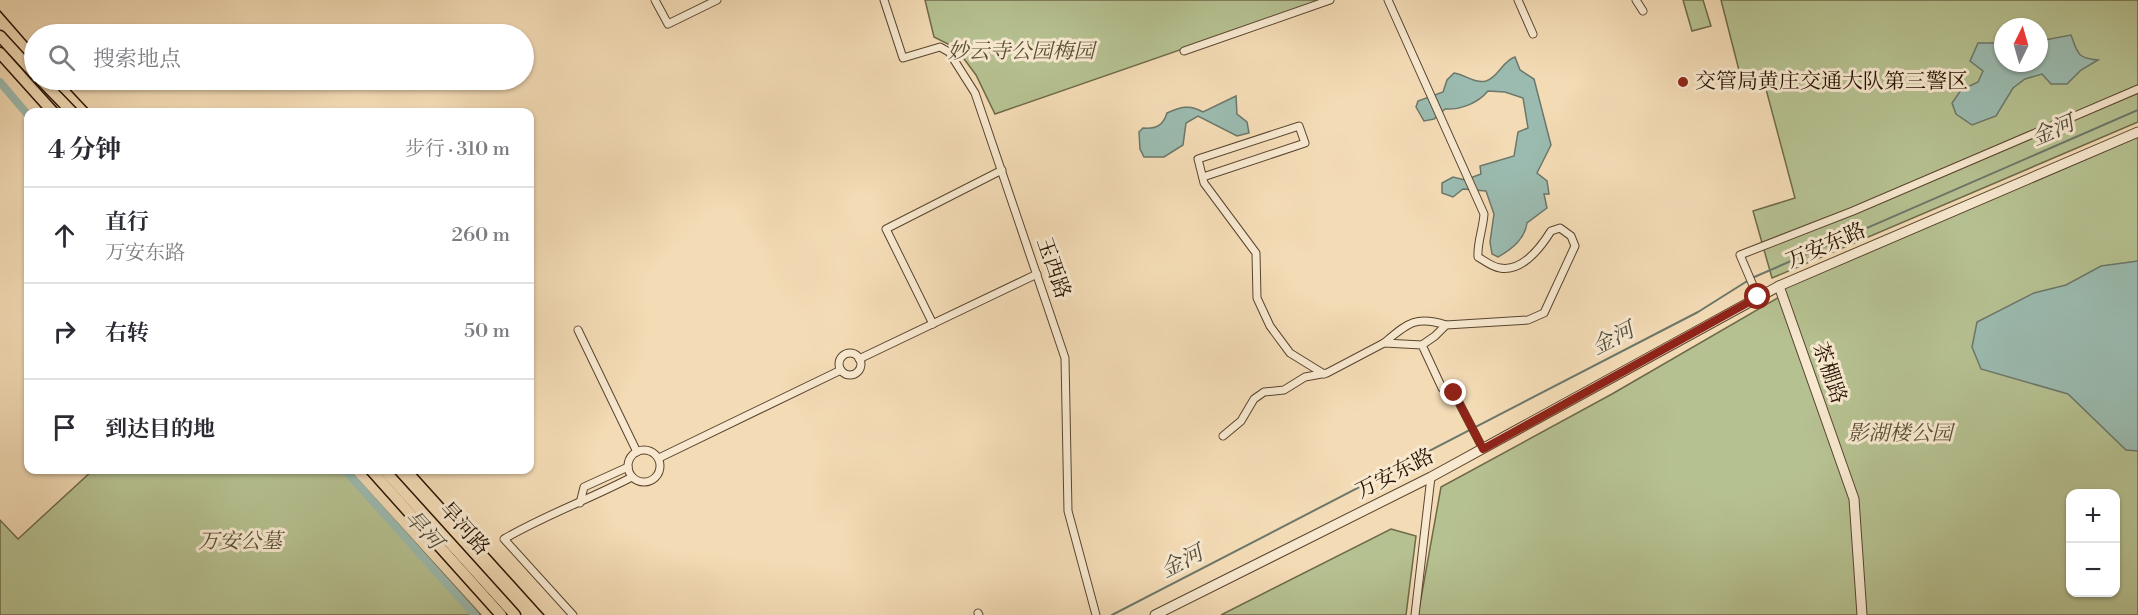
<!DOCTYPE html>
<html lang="zh">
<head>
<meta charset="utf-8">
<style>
	body { margin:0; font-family:"Libre Bodoni","Noto Serif SC",serif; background:#f7f7f7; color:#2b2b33 }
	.controls { position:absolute; right:18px; bottom:18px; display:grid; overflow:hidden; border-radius:12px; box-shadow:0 2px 4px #0004 }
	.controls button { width:54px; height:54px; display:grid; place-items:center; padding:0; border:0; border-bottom:2px solid #e1e1e2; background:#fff; color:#2b2b33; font:30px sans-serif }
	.compass { position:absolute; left:1994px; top:18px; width:54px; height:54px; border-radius:50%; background:#fff; box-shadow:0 2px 4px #0004; rotate:5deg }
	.stop { position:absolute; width:18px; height:18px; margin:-14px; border:4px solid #8f2418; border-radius:50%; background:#fff }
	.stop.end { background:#8f2418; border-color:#fff; box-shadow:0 2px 6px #0008 }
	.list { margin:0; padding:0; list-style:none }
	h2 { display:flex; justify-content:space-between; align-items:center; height:78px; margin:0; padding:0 24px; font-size:26px }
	h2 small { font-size:20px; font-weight:400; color:#7c7c81 }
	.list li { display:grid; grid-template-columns:39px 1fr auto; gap:18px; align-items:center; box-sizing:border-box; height:96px; padding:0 24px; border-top:2px solid #e1e1e2 }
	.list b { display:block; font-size:22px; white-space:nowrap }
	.list p { margin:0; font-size:20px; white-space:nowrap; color:#7c7c81 }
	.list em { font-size:20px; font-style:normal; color:#7c7c81 }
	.icon { flex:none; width:33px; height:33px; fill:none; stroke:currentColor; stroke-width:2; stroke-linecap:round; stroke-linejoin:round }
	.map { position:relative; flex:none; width:2138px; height:615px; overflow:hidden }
	.search { position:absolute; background:#fff; box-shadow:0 2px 4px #0004; left:24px; top:24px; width:510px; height:66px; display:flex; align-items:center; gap:15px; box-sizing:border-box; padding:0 21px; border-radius:33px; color:#7c7c81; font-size:22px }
	.panel { position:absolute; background:#fff; box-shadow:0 2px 4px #0004; left:24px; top:108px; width:510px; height:366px; border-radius:12px }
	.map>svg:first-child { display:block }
	.green { fill:#b6c191; stroke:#6e6949; stroke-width:1.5; fill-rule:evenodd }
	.water { fill:#9bbbb0; stroke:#6c776a; stroke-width:1.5 }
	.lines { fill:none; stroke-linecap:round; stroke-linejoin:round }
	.stream { stroke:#6c776a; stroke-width:2 }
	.canal { stroke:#9bbbb0; stroke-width:8 }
	.minor-casing { stroke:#59442e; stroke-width:9 }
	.tertiary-casing { stroke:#59442e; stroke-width:11 }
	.primary-casing { stroke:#261101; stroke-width:13 }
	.minor { stroke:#f7e8cf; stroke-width:7 }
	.tertiary { stroke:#f7e8cf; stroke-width:9 }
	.primary { stroke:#f3dbb5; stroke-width:10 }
	.tram { stroke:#261101; stroke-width:1.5 }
	.route { stroke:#8f2418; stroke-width:8 }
	.poi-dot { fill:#8f2418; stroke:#f7e8cf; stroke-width:2 }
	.labels { text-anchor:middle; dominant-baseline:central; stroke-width:6; stroke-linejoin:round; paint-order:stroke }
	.park-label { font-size:21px; font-style:italic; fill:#584f33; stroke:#f7e8cf }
	.poi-label { font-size:21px; fill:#261101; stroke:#f7e8cf; text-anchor:start }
	.street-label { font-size:21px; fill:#261101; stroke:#f7e8cf }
	.water-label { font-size:22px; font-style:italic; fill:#4f4c3e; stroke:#f7e8cf }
</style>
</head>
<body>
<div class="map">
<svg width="2138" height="615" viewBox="0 0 2138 615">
	<rect width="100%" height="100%" fill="#f3dbb5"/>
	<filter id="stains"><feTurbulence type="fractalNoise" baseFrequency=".00333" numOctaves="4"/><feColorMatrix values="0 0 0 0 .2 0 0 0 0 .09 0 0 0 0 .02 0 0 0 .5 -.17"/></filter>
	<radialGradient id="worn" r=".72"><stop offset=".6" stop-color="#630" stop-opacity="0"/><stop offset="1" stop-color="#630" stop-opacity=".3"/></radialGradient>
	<g class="green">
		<path d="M925,0H1324L995,114L976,75L956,48L934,37Z"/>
		<path d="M1683,0H1703L1711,26L1692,31Z"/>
		<path d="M1721,0H2138V122L1772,278L1753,211L1795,198L1762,74L1742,82ZM2003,27H2039V63H2003Z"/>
		<path d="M2138,136V615H1418L1441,487L1612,394L1783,295L1785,287ZM2070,494H2116V592H2070Z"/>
		<path d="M93,470H349L481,615H0V520L18,539Z"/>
		<path d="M1391,529L1416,536L1406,615H1221Z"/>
	</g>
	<g class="water">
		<path d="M2071,35C2078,54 2077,58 2098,60L2081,70L2067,84H2051L2042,74L2025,79L2013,88L1996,116L1972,125L1956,114L1952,103L1961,90L1978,82L1983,71L1970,61L1978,43H2003V63H2039V41Z"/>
		<path d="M1515,57L1520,70L1534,79L1551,145L1537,173L1547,181L1549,194H1544L1547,208L1527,223C1525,239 1512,249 1498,257L1492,254L1490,242L1494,214L1486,191L1463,189L1453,197L1442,193V183L1453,177L1465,180L1481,174L1480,166L1514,156L1518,132L1528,128L1523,98L1505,92L1488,91C1478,103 1461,110 1445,109L1434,119L1424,121L1416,107L1418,101L1443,92L1447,80L1454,73C1464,74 1475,84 1486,81C1499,77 1502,61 1515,57Z"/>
		<path d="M1236,96L1237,114L1247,122L1249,133L1237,136L1198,116L1186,123L1183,145L1164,157H1144L1140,149L1139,132L1143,128C1156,129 1163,126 1167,113C1180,107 1190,104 1203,112Z"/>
		<path d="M2138,261V451L2126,450L2068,394L1981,369L1972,347L1977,322L2034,293L2066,285L2101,266Z"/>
	</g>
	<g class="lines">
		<path class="stream" d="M1112,615L1698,312L1752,278L2138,110"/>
		<g class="canal">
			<path d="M0,82L28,115"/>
			<path d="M345,470L475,615"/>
		</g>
		<g class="minor-casing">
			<g id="minor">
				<path d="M655,0L668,24L717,0"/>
				<path d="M884,0L903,58L940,47L949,52L975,93L1065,358L1068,511L1096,615"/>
				<path d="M1388,0L1484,214C1483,229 1477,243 1478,257C1485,261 1492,267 1500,268C1522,272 1541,247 1551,231L1560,228L1571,236L1575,246L1544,313L1528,320L1446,325"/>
				<path d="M1518,0L1533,34"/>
				<path d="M1636,0L1643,11"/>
				<path d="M1184,51L1330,0"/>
				<path d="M1203,177L1305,143L1299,126L1198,159L1204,183L1256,253L1257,298L1270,326L1290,353L1324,374"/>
				<path d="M1758,297L1740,255L1853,211L2138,89"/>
				<path d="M933,324L886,229L1002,170"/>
				<path d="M578,330L637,452"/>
				<path d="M1422,345L1384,343C1407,324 1415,315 1446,325L1435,336L1422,345L1442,388L1454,393L1483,449"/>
				<circle cx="850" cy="364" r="11"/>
				<path d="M859,359L1037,274"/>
				<path d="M1223,436L1241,421L1254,399L1264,392L1284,390L1305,377L1327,373L1384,343"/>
				<circle cx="644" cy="466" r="16"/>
				<path d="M659,458L841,370"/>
				<path d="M580,503L584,487L628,467"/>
				<path d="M978,613L979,615"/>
				<path d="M573,615L504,539C545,515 590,499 632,477"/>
				<path d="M1415,615L1431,477"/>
			</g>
		</g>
		<g class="tertiary-casing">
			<g id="tertiary">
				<path d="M1779,286L1854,499L1862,615"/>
				<path d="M1155,615L1431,477L1779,286L2138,132"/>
			</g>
		</g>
		<g class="primary-casing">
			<g id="primary">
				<path d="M0,36L34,73"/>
				<path d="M0,53L53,112"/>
				<path d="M41,80L72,112"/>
				<path d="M371,470L501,615"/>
				<path d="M384,470L515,615"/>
			</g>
		</g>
		<use href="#minor" class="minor"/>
		<use href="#tertiary" class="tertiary"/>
		<use href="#primary" class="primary"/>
		<g class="tram">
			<path d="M0,11L34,50"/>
			<path d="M61,80L91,112"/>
			<path d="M413,470L544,615"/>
		</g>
	</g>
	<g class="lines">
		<path class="route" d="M1454,393L1483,449L1758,297"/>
	</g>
	<circle class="poi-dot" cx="1683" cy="82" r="6"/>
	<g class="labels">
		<g class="park-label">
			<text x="1021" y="52">妙云寺公园梅园</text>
			<text x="1900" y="434">影湖楼公园</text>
			<text x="240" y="542">万安公墓</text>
		</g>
		<g class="poi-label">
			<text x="1695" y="82">交管局黄庄交通大队第三警区</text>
		</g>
		<g class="street-label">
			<text transform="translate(1826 246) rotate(-23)">万安东路</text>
			<text transform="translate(1053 268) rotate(71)">玉西路</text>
			<text transform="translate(1829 373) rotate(71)">茶棚路</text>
			<text transform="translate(1395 474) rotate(-27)">万安东路</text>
			<text transform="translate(464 529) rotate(48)">旱河路</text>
		</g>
		<g class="water-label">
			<text transform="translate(2053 131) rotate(-23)">金河</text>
			<text transform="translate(1613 339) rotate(-27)">金河</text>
			<text transform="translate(423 530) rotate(48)">旱河</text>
			<text transform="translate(1182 562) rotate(-27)">金河</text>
		</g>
	</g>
	<rect width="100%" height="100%" filter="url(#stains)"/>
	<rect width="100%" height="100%" fill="url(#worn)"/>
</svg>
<div class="controls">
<button>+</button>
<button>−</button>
</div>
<svg class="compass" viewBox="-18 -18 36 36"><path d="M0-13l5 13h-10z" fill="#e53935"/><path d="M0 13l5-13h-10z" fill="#7c7c81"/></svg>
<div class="stop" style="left:1758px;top:297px"></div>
<div class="stop end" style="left:1454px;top:393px"></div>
<div class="search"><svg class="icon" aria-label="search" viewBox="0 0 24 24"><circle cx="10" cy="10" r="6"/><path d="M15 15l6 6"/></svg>搜索地点</div>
<section class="panel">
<h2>4 分钟<small>步行 · 310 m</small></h2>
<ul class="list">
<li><svg class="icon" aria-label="ahead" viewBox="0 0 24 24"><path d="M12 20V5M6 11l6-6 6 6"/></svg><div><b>直行</b><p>万安东路</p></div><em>260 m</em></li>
<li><svg class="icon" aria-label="right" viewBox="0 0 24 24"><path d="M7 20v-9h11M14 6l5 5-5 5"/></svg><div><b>右转</b></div><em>50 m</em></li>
<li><svg class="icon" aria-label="arrive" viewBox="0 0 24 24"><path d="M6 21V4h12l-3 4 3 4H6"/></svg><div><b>到达目的地</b></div></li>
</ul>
</section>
</div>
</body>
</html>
